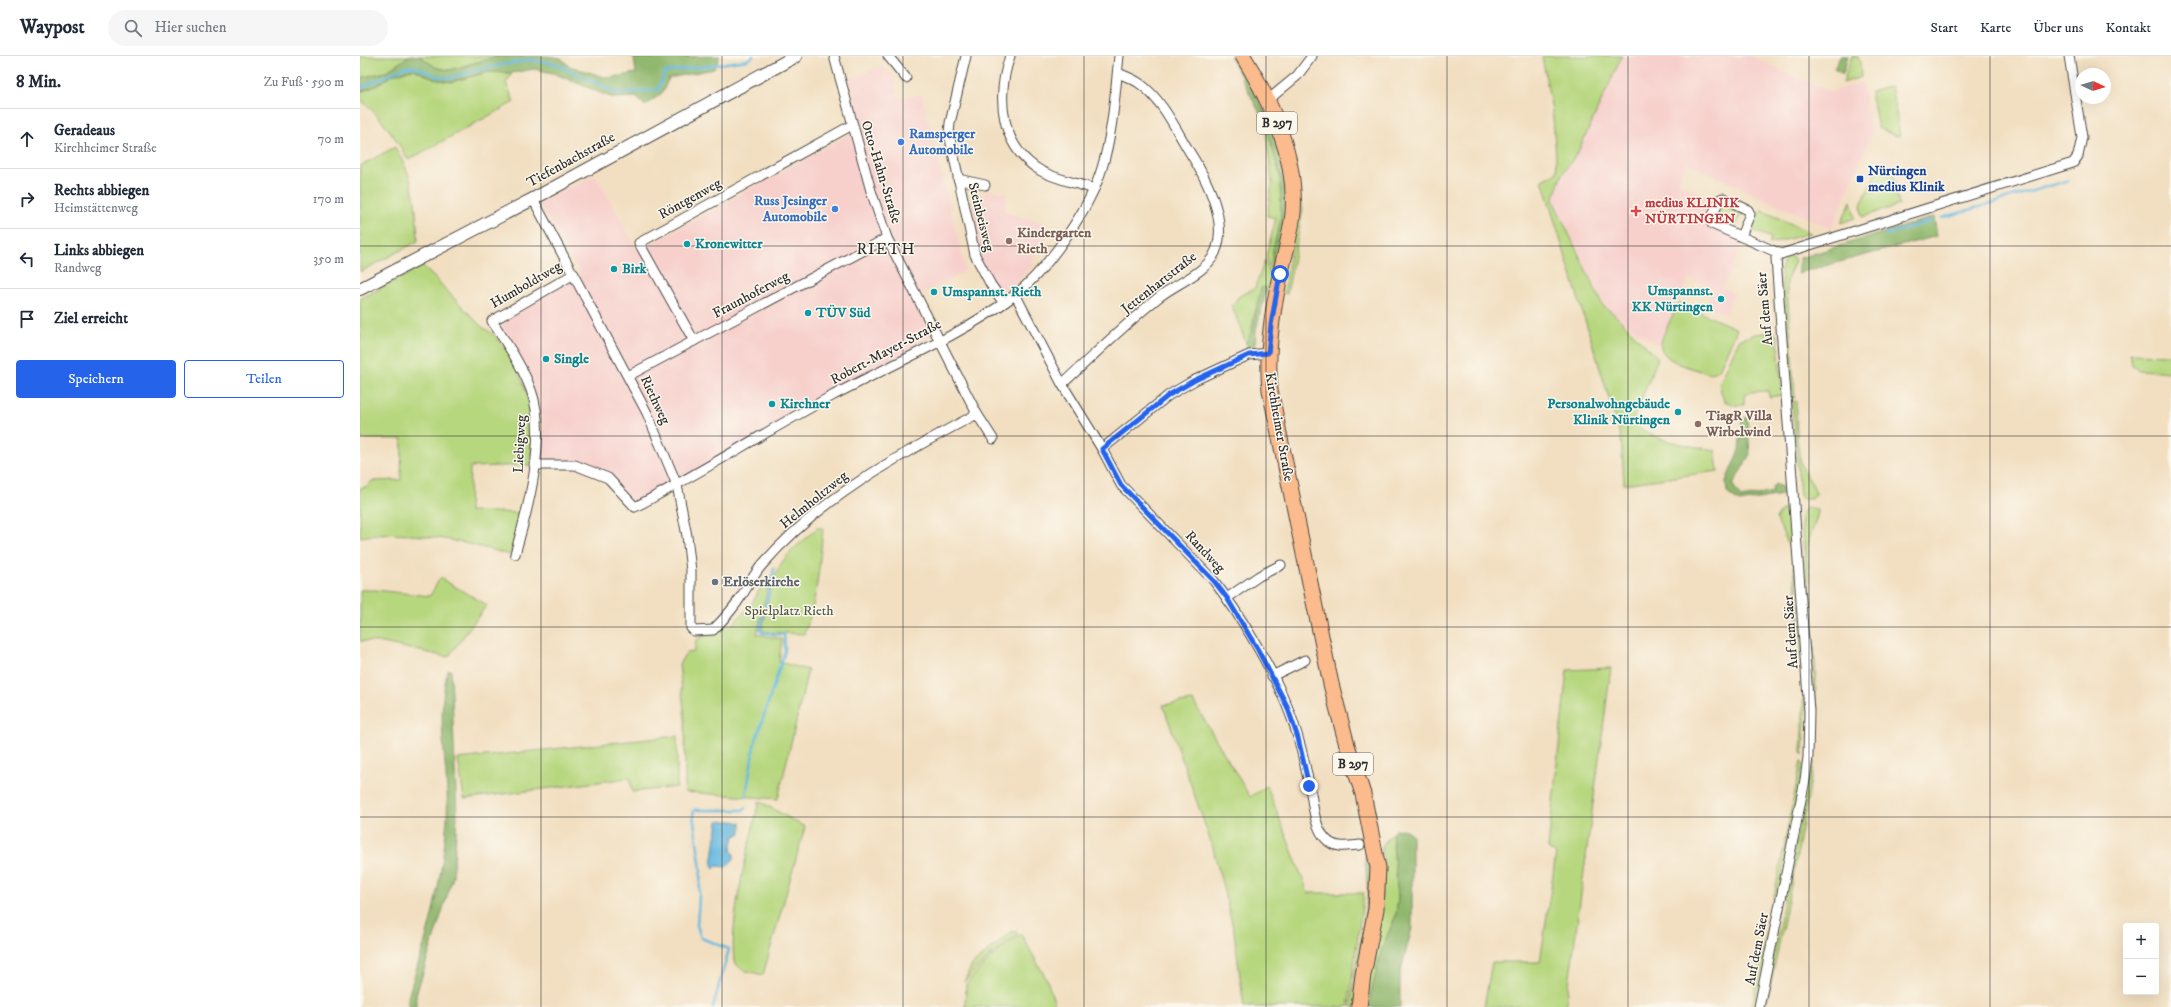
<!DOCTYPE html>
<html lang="de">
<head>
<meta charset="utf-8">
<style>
	body { margin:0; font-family:"IM FELL DW Pica",serif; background:#f6f6f7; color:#1f2937 }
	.controls { position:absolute; right:12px; bottom:12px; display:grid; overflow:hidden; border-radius:4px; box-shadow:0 4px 16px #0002 }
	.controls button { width:36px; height:36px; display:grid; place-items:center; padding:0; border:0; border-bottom:1px solid #e0e1e3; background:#fff; color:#1f2937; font:20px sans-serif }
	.compass { position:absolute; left:1715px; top:12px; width:36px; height:36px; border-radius:50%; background:#fff; box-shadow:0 4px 16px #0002; rotate:94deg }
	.stop { position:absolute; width:12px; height:12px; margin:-9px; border:3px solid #2563eb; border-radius:50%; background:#fff }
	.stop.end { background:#2563eb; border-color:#fff; box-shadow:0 1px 4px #0008 }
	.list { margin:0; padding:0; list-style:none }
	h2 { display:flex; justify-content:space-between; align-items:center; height:52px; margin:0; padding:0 16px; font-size:17px }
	h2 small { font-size:13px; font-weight:400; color:#747a83 }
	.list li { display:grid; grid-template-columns:26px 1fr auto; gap:12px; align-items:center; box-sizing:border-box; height:60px; padding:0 16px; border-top:1px solid #e0e1e3 }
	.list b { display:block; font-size:15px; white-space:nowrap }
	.list p { margin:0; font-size:13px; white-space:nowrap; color:#747a83 }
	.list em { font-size:13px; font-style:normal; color:#747a83 }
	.actions { display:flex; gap:8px; padding:12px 16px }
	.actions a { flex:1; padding:9px 0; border:1px solid #2563eb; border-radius:4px; text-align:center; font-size:14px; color:#2563eb }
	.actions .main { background:#2563eb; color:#fff }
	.icon { flex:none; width:22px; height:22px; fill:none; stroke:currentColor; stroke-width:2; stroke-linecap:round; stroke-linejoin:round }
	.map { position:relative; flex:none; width:1811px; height:951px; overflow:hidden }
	header { display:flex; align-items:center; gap:24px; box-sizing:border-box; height:56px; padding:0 20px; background:#fff; border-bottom:1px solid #e0e1e3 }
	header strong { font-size:19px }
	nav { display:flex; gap:22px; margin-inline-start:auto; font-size:14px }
	.search { width:280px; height:36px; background:#f6f6f7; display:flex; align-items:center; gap:10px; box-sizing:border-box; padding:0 14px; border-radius:22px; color:#747a83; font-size:15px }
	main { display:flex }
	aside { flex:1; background:#fff }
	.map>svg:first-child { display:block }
	.built { fill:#f7d0cc }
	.green { fill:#b7d77f; stroke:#718155 }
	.forest { fill:#91b86e; stroke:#5e724c }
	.water { fill:#63b7df; stroke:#477185 }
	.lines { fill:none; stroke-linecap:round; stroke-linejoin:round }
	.stream { stroke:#63b7df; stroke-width:2.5 }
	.minor-casing { stroke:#494642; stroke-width:11 }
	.tertiary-casing { stroke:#494642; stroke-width:14 }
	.primary-casing { stroke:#494642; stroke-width:17 }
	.minor { stroke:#fff; stroke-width:9 }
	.tertiary { stroke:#fff; stroke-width:12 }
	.primary { stroke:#fbbb8c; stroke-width:15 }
	.route { stroke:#2563eb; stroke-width:5 }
	.grid { fill:none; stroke:#2b2b2b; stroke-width:1; stroke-opacity:0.55 }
	.shop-dot { fill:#3f7fe0; stroke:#fbf7ec; stroke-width:1.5 }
	.transit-dot { fill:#1a4fb4; stroke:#fbf7ec; stroke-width:1.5 }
	.health-dot { fill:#e0444e; stroke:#fbf7ec; stroke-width:1.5 }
	.education-dot { fill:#8d6e63; stroke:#fbf7ec; stroke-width:1.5 }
	.culture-dot { fill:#0f9aa8; stroke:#fbf7ec; stroke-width:1.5 }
	.worship-dot { fill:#6b7280; stroke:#fbf7ec; stroke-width:1.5 }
	.labels { text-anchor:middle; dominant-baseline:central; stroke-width:3; stroke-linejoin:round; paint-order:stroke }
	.shield { fill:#fbf7ec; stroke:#696865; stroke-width:1 }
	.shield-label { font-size:13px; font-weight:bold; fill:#2b2b2b }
	.shop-label { font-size:14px; font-weight:bold; fill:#366cbe; stroke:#fbf7ec; text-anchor:start }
	.street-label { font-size:14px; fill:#2b2b2b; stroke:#fbf7ec }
	.transit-label { font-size:14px; font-weight:bold; fill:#164399; stroke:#fbf7ec; text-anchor:start }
	.health-label { font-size:14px; font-weight:bold; fill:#be3a42; stroke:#fbf7ec; text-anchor:start }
	.education-label { font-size:14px; font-weight:bold; fill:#785e54; stroke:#fbf7ec; text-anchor:start }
	.culture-label { font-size:14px; font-weight:bold; fill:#0d838f; stroke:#fbf7ec; text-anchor:start }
	.worship-label { font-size:14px; font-weight:bold; fill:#5b616d; stroke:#fbf7ec; text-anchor:start }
	.park-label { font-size:14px; fill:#4e5640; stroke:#fbf7ec }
	.quarter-label { font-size:16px; letter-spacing:1px; fill:#2b2b2b; stroke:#fbf7ec }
</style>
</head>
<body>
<header>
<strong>Waypost</strong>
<div class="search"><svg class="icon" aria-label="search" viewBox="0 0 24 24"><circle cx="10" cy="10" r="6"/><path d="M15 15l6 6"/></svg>Hier suchen</div>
<nav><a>Start</a><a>Karte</a><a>Über uns</a><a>Kontakt</a></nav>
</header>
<main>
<aside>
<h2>8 Min.<small>Zu Fuß · 590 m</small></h2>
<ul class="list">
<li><svg class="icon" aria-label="ahead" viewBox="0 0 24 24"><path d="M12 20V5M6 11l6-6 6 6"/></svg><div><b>Geradeaus</b><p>Kirchheimer Straße</p></div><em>70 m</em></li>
<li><svg class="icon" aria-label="right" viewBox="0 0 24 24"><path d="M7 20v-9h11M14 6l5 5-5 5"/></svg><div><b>Rechts abbiegen</b><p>Heimstättenweg</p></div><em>170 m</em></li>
<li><svg class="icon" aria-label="left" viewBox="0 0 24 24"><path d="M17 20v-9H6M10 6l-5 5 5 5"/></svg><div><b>Links abbiegen</b><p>Randweg</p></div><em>350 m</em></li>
<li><svg class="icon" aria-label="arrive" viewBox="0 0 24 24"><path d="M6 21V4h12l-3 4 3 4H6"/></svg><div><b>Ziel erreicht</b></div></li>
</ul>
<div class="actions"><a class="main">Speichern</a><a>Teilen</a></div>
</aside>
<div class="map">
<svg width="1811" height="951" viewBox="0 0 1811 951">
	<rect width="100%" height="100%" fill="#fbf7ec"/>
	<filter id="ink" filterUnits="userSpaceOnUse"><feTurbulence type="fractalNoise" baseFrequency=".025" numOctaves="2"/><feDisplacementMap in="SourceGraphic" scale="8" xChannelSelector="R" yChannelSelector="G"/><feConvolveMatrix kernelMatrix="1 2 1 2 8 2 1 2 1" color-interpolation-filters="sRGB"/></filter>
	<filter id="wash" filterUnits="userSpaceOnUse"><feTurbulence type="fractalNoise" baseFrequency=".012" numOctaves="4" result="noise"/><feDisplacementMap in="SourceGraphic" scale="16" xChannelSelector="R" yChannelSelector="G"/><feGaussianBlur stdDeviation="0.9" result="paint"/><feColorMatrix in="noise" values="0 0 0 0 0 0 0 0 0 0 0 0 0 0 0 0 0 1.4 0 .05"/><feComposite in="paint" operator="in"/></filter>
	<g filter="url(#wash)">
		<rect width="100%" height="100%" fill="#f2dfc1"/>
		<g class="built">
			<path d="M1262,0H1390L1470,36L1502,26L1512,78L1471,173L1326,107L1318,127L1357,144L1347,169L1384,185L1363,232L1374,237L1365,258L1346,249L1353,232L1329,222L1298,289L1261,264L1244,248L1194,144L1203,119Z"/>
			<path d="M523,11L534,20L539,42L562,39L606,215L551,243L574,279L318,427L275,448L249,420L180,406L184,368L172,329L136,267L220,217L179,147L235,118L278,195L500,72L489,22Z"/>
			<path d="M626,133L647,138L644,156L689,168V177L679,194L670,204L675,209L641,239L622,210L606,152L624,143Z"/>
		</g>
		<g class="green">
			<path d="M0,0H49L26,16L0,22Z"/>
			<path d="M57,0H139L90,14L77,12Z"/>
			<path d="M271,0H327L274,2Z"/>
			<path d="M1182,0H1262L1218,96L1202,118L1193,144L1243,250L1253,257L1298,302L1273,364C1286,385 1332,390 1355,394L1358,415L1264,428L1261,381L1182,124L1197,116L1193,61Z"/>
			<path d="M1492,0H1497L1500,5L1501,21L1483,27Z"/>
			<path d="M54,13L74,23L91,26L128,16L152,17L146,27L154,46L48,104C36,81 20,60 0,43V36L16,30L32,19Z"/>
			<path d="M1531,30L1540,79L1536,80L1518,72L1511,36Z"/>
			<path d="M905,68C915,98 925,128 921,160C918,179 913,196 911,215L906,200L916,162L907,160L912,128Z"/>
			<path d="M35,91C55,123 56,149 58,185L0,216V110Z"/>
			<path d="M1522,109L1530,111L1533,114L1539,149L1502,161L1501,149L1518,112Z"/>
			<path d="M1491,145L1495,162L1481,167Z"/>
			<path d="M938,146L941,147L943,153L927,238L924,237Z"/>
			<path d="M1366,146L1386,155L1387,160L1381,158L1375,173L1357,165L1356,160L1361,148Z"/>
			<path d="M1401,154L1451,177L1409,188L1411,182L1392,174Z"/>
			<path d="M1428,200L1433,201L1435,205L1427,224V234L1435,342H1432L1421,215L1423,207Z"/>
			<path d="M905,204L912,223L907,233L903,231L895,256L890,281L886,287L872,250L878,241L895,232Z"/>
			<path d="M63,210L122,271C150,284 172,340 173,369C174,382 171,397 170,409L110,411L109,455L162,457L150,499C101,485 52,473 0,481V432L6,431L12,425L41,424L42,383H0V243Z"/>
			<path d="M1319,247L1377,273L1359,314L1350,318C1337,313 1298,306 1301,287C1304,274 1313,260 1319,247Z"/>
			<path d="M1413,276L1417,279L1423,339L1409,341L1408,335L1390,336L1384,340V349H1375L1364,345L1359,329L1379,284L1395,278Z"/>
			<path d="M1770,298L1811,299V316L1779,314L1772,309Z"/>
			<path d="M1436,345C1437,365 1436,396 1443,413C1447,422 1454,428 1456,438L1452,443H1443L1440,440L1432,346Z"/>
			<path d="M1447,451L1456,453L1458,457L1447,491L1456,620L1454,698H1452L1454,625L1441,459Z"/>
			<path d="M1422,454L1430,455L1447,633L1443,699L1441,696L1444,632L1434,512L1432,496L1416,462Z"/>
			<path d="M457,472H463C459,507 458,545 444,578L404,576L402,573C408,549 410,519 427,500C436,490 447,481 457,472Z"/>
			<path d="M407,520L410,522L397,578L422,583L419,606L448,614L418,743L325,736V663L319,608L326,597L334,596L336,584L343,580L355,579L366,568L371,570L391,549Z"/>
			<path d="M80,522L127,549L88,601L18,586L0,585V534H15L70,540Z"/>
			<path d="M1251,612L1206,951H1124L1132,906H1180L1196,798L1188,792L1207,614Z"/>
			<path d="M833,645L890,741L907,730L948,837H1004L988,951H884L874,875L853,792L803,649Z"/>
			<path d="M317,680V731L272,736L270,722L104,743L98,703Z"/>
			<path d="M1452,704L1454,706C1440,788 1423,869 1406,951H1403Z"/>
			<path d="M1441,705L1443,709L1438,741L1396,951H1392Z"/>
			<path d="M399,745L445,771L403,919L382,914L374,906C369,861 389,791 399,745Z"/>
			<path d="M1032,777L1038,841L1036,859L1021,895L1008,951H1005L1024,818L1022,790Z"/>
			<path d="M1005,858H1011L995,951H990Z"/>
			<path d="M657,875V879L630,900L604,926L612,909L651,876Z"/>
			<path d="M661,878L687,924L696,951H605L606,928L630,902Z"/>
		</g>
		<g class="forest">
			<path d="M49,0H59L77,12L90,14L139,0H187L201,2L209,10L248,22L276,17L274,2L360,0L354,13L309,22L302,37L285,50L276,41L253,42L193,17L174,13L152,17L128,16L91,26L74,23L54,13L32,19L16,30L0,36V22L26,16Z"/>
			<path d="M870,0H877L917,81L931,144L917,217L911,215L913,193L921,161L920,118L905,67Z"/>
			<path d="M1480,0H1488L1483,18L1474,13Z"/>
			<path d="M1574,161L1577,180L1438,217L1440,202Z"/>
			<path d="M903,231L907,233L896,273L895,288L888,293L886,287C894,274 897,249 901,232Z"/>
			<path d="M1387,361L1390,398L1373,429L1381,442L1413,436L1412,432L1415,428L1422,431L1423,439L1379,446L1367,437L1366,425L1379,394L1382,364Z"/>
			<path d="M88,614H91L97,762L93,821L56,939V951H48V942C54,918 63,895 69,871C78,836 84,800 87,763C90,714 74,663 88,614Z"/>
			<path d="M1042,773L1048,775L1052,779V872L1040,918V951H1008L1021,895L1036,859L1038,841L1032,777L1035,774Z"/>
			<path d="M1011,784V858H1005L1008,838L1005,802L1006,793H1009Z"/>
		</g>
		<path class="water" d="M358,765H373L381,767V777L374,780L371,794L374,798V803L366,811L357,810L354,812L352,809Z"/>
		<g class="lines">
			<g class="stream">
				<path d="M0,32L46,11H56L79,21L91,22L124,12L170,4L196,8L257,37L298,34L305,16L387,4L393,0"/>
				<path d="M1582,162L1709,124"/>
				<path d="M1525,179L1571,165"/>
				<path d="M386,740L394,690L425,595L424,578L415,579L410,577H403L400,574L414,513"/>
				<path d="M353,951L369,893L341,882L337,869L341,813L333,759L334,754H384L385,752"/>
			</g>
		</g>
	</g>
	<g filter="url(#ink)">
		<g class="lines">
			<g class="minor-casing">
				<g id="minor">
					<path d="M474,0L511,135L527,182L617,358L633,383"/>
					<path d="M528,0L546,22"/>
					<path d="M606,0L590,67L589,78L615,199L631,229L643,246"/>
					<path d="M650,0C636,41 640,91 681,115C698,124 717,127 734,133"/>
					<path d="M908,44L937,20L952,0"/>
					<path d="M598,123L625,129"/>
					<path d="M173,143L287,357L317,429L327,480L331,515V572L334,575L353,574C363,564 374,552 382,539C389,529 394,518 402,509C461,441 539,399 617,358"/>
					<path d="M1381,180L1390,158L1388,154L1363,142L1359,144L1351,164L1352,168L1421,198"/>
					<path d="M655,238L702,328L742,393L761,429L854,525C880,558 911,611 927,650C938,676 944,704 950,732C953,747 954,771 966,783C974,793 989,790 1000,789"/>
					<path d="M334,285L279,187L492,69"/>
					<path d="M268,320L527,182"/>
					<path d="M702,328C734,299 765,268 799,241C813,230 831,223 844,211C878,182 848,125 829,95C815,72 802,43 779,27C773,23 765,20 758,17"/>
					<path d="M742,393L809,339L835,324L889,299L908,297"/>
					<path d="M174,409H215L248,422L275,451C342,416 406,375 472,340C531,309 602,279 655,239C688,213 730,152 742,112C753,75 755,38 759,0"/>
					<path d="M155,498C168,453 188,379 171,334C162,309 146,287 132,265L214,218"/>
					<path d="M867,542L899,520L921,509"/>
					<path d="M912,620L945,604"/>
					<path d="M1399,951L1445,724L1448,701L1449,655L1416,202L1421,198L1713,107L1718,100L1722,81L1709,0"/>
				</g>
			</g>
			<g class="tertiary-casing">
				<path id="tertiary" d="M0,233L173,143L436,0"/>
			</g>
			<g class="primary-casing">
				<path id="primary" d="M883,0C911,46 937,101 933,157C931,177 925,197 921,216C912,255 906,294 910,334L971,628L987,689L1003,738L1018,812L1016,853L1003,919L999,951"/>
			</g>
			<use href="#minor" class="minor"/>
			<use href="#tertiary" class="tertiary"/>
			<use href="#primary" class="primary"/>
		</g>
	</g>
	<g class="lines" filter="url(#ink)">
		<path class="route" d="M920,218L911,269L908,297L889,299L835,324L809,339L742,393L761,429L854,525L867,542L898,594L927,650L938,682L949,730"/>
	</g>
	<path class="grid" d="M181,0V951M362,0V951M543,0V951M724,0V951M906,0V951M1087,0V951M1268,0V951M1449,0V951M1630,0V951M0,190H1811M0,380H1811M0,571H1811M0,761H1811"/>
	<g class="shop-dot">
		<circle cx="541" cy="86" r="4"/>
		<circle cx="475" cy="153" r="4"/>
	</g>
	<rect class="transit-dot" x="1496" y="119" width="8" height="8" rx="2"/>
	<path class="health-dot" d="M1274 149h4v4h4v4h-4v4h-4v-4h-4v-4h4z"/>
	<g class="education-dot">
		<circle cx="649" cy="185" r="4"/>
		<circle cx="1338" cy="368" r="4"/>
	</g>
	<g class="culture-dot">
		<circle cx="327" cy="188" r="4"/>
		<circle cx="254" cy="213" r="4"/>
		<circle cx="574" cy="236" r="4"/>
		<circle cx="1361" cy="243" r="4"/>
		<circle cx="448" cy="257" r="4"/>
		<circle cx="186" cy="303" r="4"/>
		<circle cx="412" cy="348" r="4"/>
		<circle cx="1318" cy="356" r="4"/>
	</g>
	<circle class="worship-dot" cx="355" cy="526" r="4"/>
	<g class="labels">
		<g class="shield">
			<rect x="897" y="56" width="40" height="22" rx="3"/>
			<rect x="973" y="697" width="40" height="22" rx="3"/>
		</g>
		<g class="shield-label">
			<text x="917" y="67">B 297</text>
			<text x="993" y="708">B 297</text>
		</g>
		<g class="shop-label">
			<text x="549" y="78">Ramsperger<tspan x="549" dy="16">Automobile</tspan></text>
			<text x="467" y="145" text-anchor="end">Russ Jesinger<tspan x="467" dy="16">Automobile</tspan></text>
		</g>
		<g class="street-label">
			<text transform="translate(211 104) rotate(-29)">Tiefenbachstraße</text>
			<text transform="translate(521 116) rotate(73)">Otto-Hahn-Straße</text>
			<text transform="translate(330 143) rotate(-29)">Röntgenweg</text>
			<text transform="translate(621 161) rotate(76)">Steinbeisweg</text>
			<text transform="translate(799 227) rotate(-38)">Jettenhartstraße</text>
			<text transform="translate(166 229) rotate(-30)">Humboldtweg</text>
			<text transform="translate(391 239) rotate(-28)">Fraunhoferweg</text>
			<text transform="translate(1405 253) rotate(-95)">Auf dem Säer</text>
			<text transform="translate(526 296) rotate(-28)">Robert-Mayer-Straße</text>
			<text transform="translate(295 344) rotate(65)">Riethweg</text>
			<text transform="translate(919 371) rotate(80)">Kirchheimer Straße</text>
			<text transform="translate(160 388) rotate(-87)">Liebigweg</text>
			<text transform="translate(454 444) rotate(-39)">Helmholtzweg</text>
			<text transform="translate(845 496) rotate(47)">Randweg</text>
			<text transform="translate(1431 576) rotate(-94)">Auf dem Säer</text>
			<text transform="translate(1397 893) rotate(-79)">Auf dem Säer</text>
		</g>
		<g class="transit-label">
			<text x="1508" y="115">Nürtingen<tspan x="1508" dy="16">medius Klinik</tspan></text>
		</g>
		<g class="health-label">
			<text x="1285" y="147">medius KLINIK<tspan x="1285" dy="16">NÜRTINGEN</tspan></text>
		</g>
		<g class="education-label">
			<text x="657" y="177">Kindergarten<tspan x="657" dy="16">Rieth</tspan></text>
			<text x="1346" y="360">TiagR Villa<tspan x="1346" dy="16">Wirbelwind</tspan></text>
		</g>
		<g class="culture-label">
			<text x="335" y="188">Kronewitter</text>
			<text x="262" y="213">Birk</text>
			<text x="1353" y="235" text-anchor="end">Umspannst.<tspan x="1353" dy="16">KK Nürtingen</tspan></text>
			<text x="582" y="236">Umspannst. Rieth</text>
			<text x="456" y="257">TÜV Süd</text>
			<text x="194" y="303">Single</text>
			<text x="420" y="348">Kirchner</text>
			<text x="1310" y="348" text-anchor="end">Personalwohngebäude<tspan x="1310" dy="16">Klinik Nürtingen</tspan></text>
		</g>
		<g class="worship-label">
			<text x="363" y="526">Erlöserkirche</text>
		</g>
		<g class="park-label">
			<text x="429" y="555">Spielplatz Rieth</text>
		</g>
		<g class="quarter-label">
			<text x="526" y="193">RIETH</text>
		</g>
	</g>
</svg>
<div class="controls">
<button>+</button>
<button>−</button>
</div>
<svg class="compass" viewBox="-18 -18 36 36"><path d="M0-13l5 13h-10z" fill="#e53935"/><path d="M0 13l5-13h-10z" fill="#747a83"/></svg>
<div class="stop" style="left:920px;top:218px"></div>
<div class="stop end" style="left:949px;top:730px"></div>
</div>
</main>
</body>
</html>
